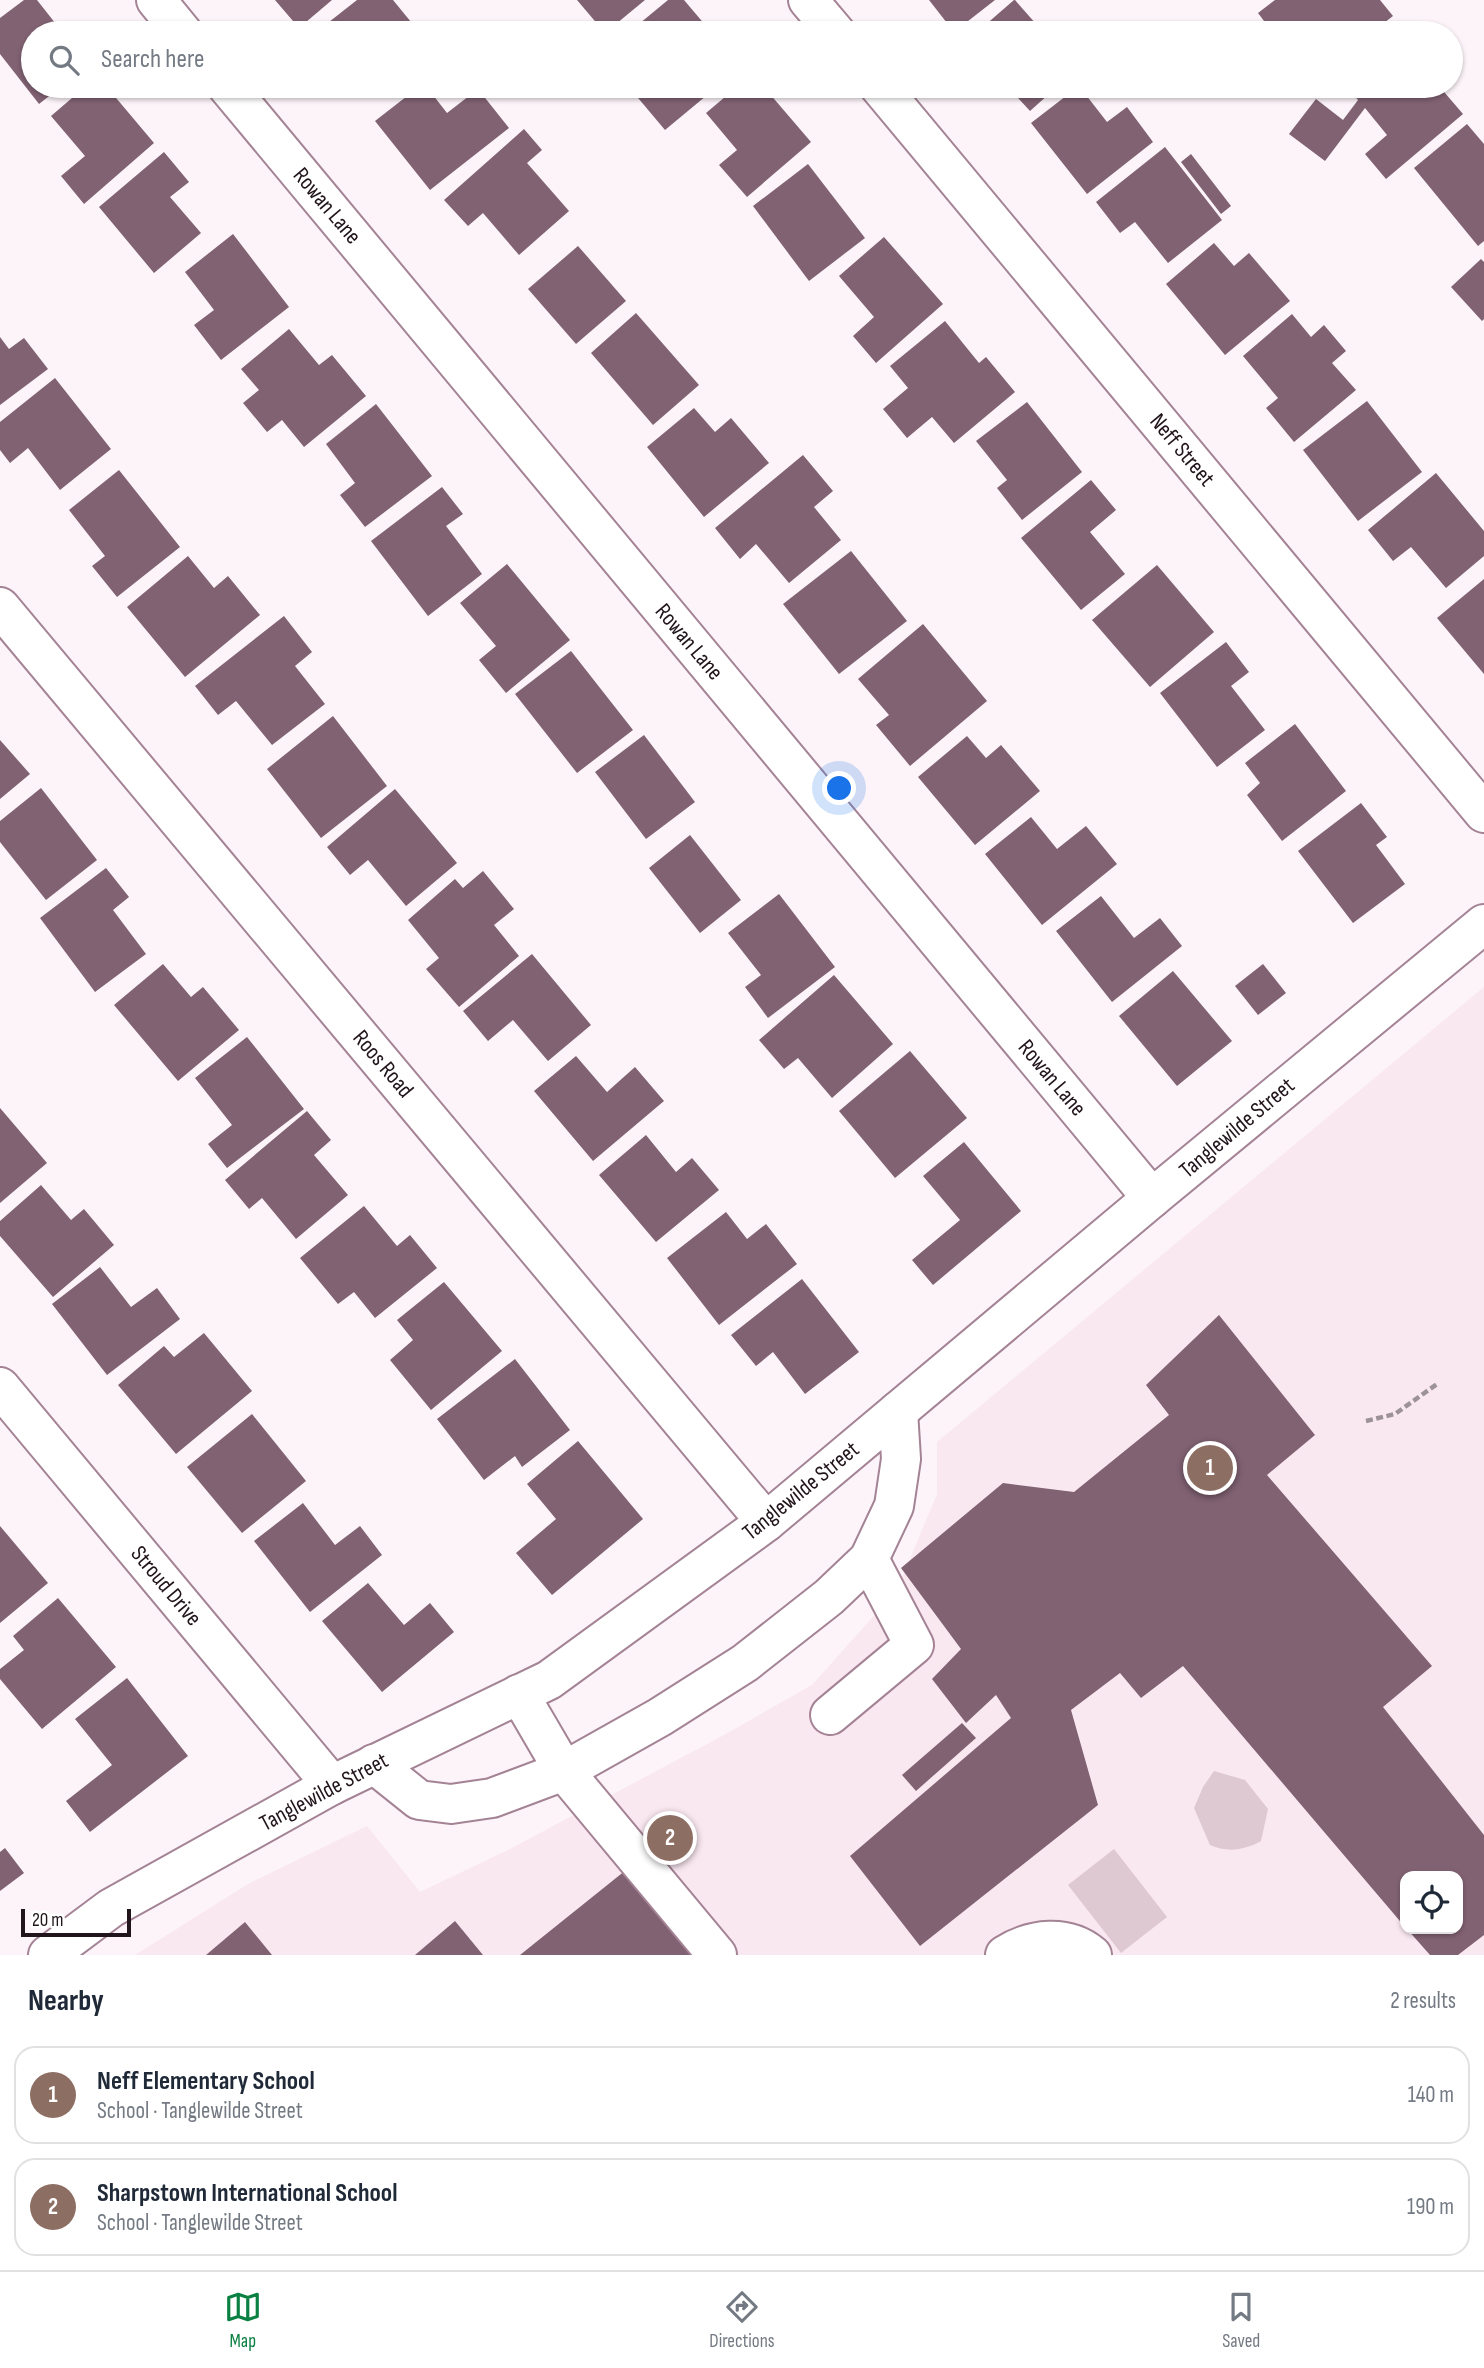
<!DOCTYPE html>
<html lang="en">
<head>
<meta charset="utf-8">
<style>
	body { margin:0; font-family:"Sofia Sans Condensed",sans-serif; background:#f2f2f3; color:#1f2937 }
	.controls { position:absolute; right:21px; bottom:21px; display:grid; overflow:hidden; border-radius:14px; box-shadow:0 2px 5px #0004 }
	.controls button { width:63px; height:63px; display:grid; place-items:center; padding:0; border:0; border-bottom:2px solid #e0e1e3; background:#fff; color:#1f2937; font:35px sans-serif }
	.scale { position:absolute; left:21px; bottom:18px; width:110px; box-sizing:border-box; padding-left:7px; border:4px solid #21141b; border-top:0; font-size:19px; line-height:24px; white-space:nowrap; color:#21141b; -webkit-text-stroke:5px #fff; paint-order:stroke }
	.you { position:absolute; left:840px; top:789px; width:24px; height:24px; margin:-18px; border:5px solid #fff; border-radius:50%; background:#1a73e8; box-shadow:0 0 0 10px #1a73e833 }
	.badge { display:grid; place-items:center; width:46px; height:46px; border-radius:50%; background:#0b8043; color:#fff; font-size:23px; font-weight:700 }
	.pin { position:absolute; translate:-50% -50%; border:4px solid #fff; box-shadow:0 2px 7px #0006 }
	.list { margin:0; padding:0; list-style:none }
	h2 { display:flex; justify-content:space-between; align-items:center; height:91px; margin:0; padding:0 28px; font-size:30px }
	h2 small { font-size:23px; font-weight:400; color:#747a83 }
	.list li { display:grid; grid-template-columns:46px 1fr auto; gap:21px; align-items:center; box-sizing:border-box; height:98px; margin:0 14px 14px; padding:0 14px; border:2px solid #e0e1e3; border-radius:21px }
	.list b { display:block; font-size:26px; white-space:nowrap }
	.list p { margin:0; font-size:23px; white-space:nowrap; color:#747a83 }
	.list em { font-size:23px; font-style:normal; color:#747a83 }
	.icon { flex:none; width:38px; height:38px; fill:none; stroke:currentColor; stroke-width:2; stroke-linecap:round; stroke-linejoin:round }
	.map { position:relative; flex:none; width:1484px; height:1955px; overflow:hidden }
	.search { position:absolute; background:#fff; box-shadow:0 2px 5px #0004; left:21px; right:21px; top:21px; height:77px; display:flex; align-items:center; gap:18px; box-sizing:border-box; padding:0 24px; border-radius:38px; color:#747a83; font-size:26px }
	.sheet { height:315px; background:#fff }
	nav { display:flex; justify-content:space-around; align-items:center; box-sizing:border-box; height:98px; border-top:2px solid #e0e1e3; background:#fff; font-size:19px; color:#747a83 }
	nav a { display:grid; justify-items:center; gap:4px }
	nav .on { color:#0b8043 }
	.map>svg:first-child { display:block }
	.built { fill:#fae8f1; fill-rule:evenodd }
	.green { fill:#dec9d3 }
	.building { fill:#816273 }
	.lines { fill:none; stroke-linecap:round; stroke-linejoin:round }
	.minor-casing { stroke:#a48395; stroke-width:42 }
	.path { stroke:#9c9297; stroke-width:4.5; stroke-dasharray:7 3.5; stroke-linecap:butt }
	.minor { stroke:#fff; stroke-width:38 }
	.labels { text-anchor:middle; dominant-baseline:central; stroke-width:6; stroke-linejoin:round; paint-order:stroke }
	.street-label { font-size:23px; fill:#21141b; stroke:#fff }
</style>
</head>
<body>
<div class="map">
<svg width="1484" height="1955" viewBox="0 0 1484 1955">
	<rect width="100%" height="100%" fill="#fcf4f8"/>
	<path class="built" d="M1484,987V1955H135L248,1884L367,1826L420,1892L510,1849L722,1736L812,1685L897,1590L937,1494V1442ZM1405,1876H1458V1929H1405Z"/>
	<g class="green">
		<path d="M1214,1771L1245,1780L1268,1809L1261,1841C1245,1850 1227,1853 1210,1845L1194,1808L1203,1787Z"/>
		<path d="M1114,1849L1167,1917L1121,1953L1068,1885Z"/>
	</g>
	<g class="building">
		<path d="M24,0H37L63,33H33V86H62L39,104L0,54V18Z"/>
		<path d="M275,0H332L299,28Z"/>
		<path d="M357,0H393L420,33H315Z"/>
		<path d="M577,0H645L605,33Z"/>
		<path d="M668,0H684L712,33H628Z"/>
		<path d="M929,0H995L954,32Z"/>
		<path d="M1015,0L1044,33H976L1014,0Z"/>
		<path d="M1275,0H1380L1393,16L1371,33H1273L1258,13Z"/>
		<path d="M1061,24L1069,33H1050Z"/>
		<path d="M86,86H106L154,143L84,204L61,176L85,156L51,116Z"/>
		<path d="M377,86H397L385,96Z"/>
		<path d="M420,86H426L447,113L478,89L509,128L430,190L375,121Z"/>
		<path d="M628,86H718L665,130Z"/>
		<path d="M738,86H763L811,142L747,197L719,165L737,150L706,113Z"/>
		<path d="M1007,86H1058L1030,111Z"/>
		<path d="M1079,86L1107,122L1127,107L1153,142L1087,194L1031,123Z"/>
		<path d="M1361,86H1439L1463,114L1386,179L1365,154L1387,135L1365,108L1325,161L1289,134L1316,99L1343,120L1358,100L1352,93Z"/>
		<path d="M1467,124L1484,144V241L1478,246L1414,168Z"/>
		<path d="M524,129L542,150L527,163L569,211L519,255L483,213L468,226L444,200Z"/>
		<path d="M1165,147L1222,220L1168,263L1135,222L1120,233L1096,202Z"/>
		<path d="M164,152L189,182L170,197L201,233L154,273L99,207Z"/>
		<path d="M1191,154L1231,206L1221,214L1181,162Z"/>
		<path d="M808,164L865,238L809,281L753,206Z"/>
		<path d="M233,234L289,307L221,360L194,325L214,310L185,272Z"/>
		<path d="M884,237L943,304L876,363L853,336L874,317L839,276Z"/>
		<path d="M1214,243L1234,266L1249,253L1290,301L1225,355L1166,284Z"/>
		<path d="M578,246L626,301L576,344L528,289Z"/>
		<path d="M1481,259L1484,262V319L1482,321L1451,287Z"/>
		<path d="M636,313L699,385L653,425L591,353Z"/>
		<path d="M1292,314L1311,337L1324,325L1346,351L1332,363L1356,390L1294,442L1266,408L1278,398L1243,356Z"/>
		<path d="M945,321L979,363L986,357L1015,392L954,443L932,417L907,438L883,409L908,388L890,366Z"/>
		<path d="M289,329L319,365L332,355L366,396L304,447L282,420L267,432L243,403L259,390L241,369Z"/>
		<path d="M0,337L9,349L24,338L48,369L0,405Z"/>
		<path d="M55,378L111,449L60,490L28,448L10,463L0,450V422Z"/>
		<path d="M1367,401L1422,472L1358,521L1303,450Z"/>
		<path d="M1027,402L1082,472L1022,520L997,488L1007,480L976,441Z"/>
		<path d="M376,404L432,476L365,527L340,495L355,483L326,444Z"/>
		<path d="M694,408L715,432L731,418L769,463L704,517L647,447Z"/>
		<path d="M803,455L833,491L814,507L841,540L789,583L756,544L740,559L715,528Z"/>
		<path d="M119,470L180,547L117,597L92,566L105,556L69,510Z"/>
		<path d="M1436,473L1484,531V556L1446,588L1411,547L1393,561L1368,530Z"/>
		<path d="M1091,480L1116,510L1090,532L1125,574L1081,610L1021,538Z"/>
		<path d="M442,487L463,514L446,526L482,574L428,616L371,541Z"/>
		<path d="M851,551L907,621L839,674L783,604Z"/>
		<path d="M188,556L214,588L228,576L260,615L185,677L127,607Z"/>
		<path d="M507,564L570,640L506,693L479,660L496,646L460,603Z"/>
		<path d="M1157,565L1214,632L1150,687L1092,620Z"/>
		<path d="M1484,579V674L1437,618Z"/>
		<path d="M284,616L312,652L295,666L325,704L272,745L236,701L218,715L195,686Z"/>
		<path d="M923,624L987,701L910,766L876,725L889,715L858,679Z"/>
		<path d="M1226,642L1249,672L1231,686L1265,730L1217,767L1160,693Z"/>
		<path d="M571,651L633,730L577,773L515,694Z"/>
		<path d="M333,716L387,786L321,838L267,769Z"/>
		<path d="M1295,724L1346,791L1282,841L1247,795L1260,783L1245,763Z"/>
		<path d="M644,735L695,802L646,839L595,772Z"/>
		<path d="M967,736L986,758L1001,745L1040,791L975,845L918,777Z"/>
		<path d="M0,740L30,774L0,799Z"/>
		<path d="M41,788L97,860L46,900L0,842V821Z"/>
		<path d="M395,789L457,863L406,906L368,860L350,875L327,847Z"/>
		<path d="M1361,803L1387,837L1376,845L1405,884L1353,923L1298,851Z"/>
		<path d="M1031,817L1057,849L1086,826L1117,864L1042,925L985,854Z"/>
		<path d="M690,835L741,900L700,933L649,868Z"/>
		<path d="M106,868L129,897L113,910L146,954L95,992L40,918Z"/>
		<path d="M483,871L514,909L494,925L519,956L459,1007L426,969L439,958L408,920L455,879L463,888Z"/>
		<path d="M779,894L835,967L768,1018L745,987L761,975L728,933Z"/>
		<path d="M1101,896L1134,938L1160,918L1182,946L1112,1002L1056,931Z"/>
		<path d="M532,954L591,1025L548,1061L513,1020L488,1041L463,1011Z"/>
		<path d="M163,964L191,997L203,987L239,1030L178,1081L114,1005Z"/>
		<path d="M1263,964L1286,993L1258,1015L1235,986Z"/>
		<path d="M1173,971L1232,1041L1177,1086L1119,1016Z"/>
		<path d="M834,975L893,1044L832,1098L798,1058L784,1069L759,1040Z"/>
		<path d="M247,1037L304,1109L227,1168L208,1144L232,1125L195,1078Z"/>
		<path d="M910,1051L967,1118L895,1178L839,1111Z"/>
		<path d="M576,1056L607,1092L635,1067L664,1101L593,1161L534,1091Z"/>
		<path d="M0,1108L47,1163L0,1203Z"/>
		<path d="M307,1111L331,1140L314,1155L348,1195L296,1239L262,1198L249,1209L225,1180Z"/>
		<path d="M646,1135L676,1172L692,1158L719,1190L656,1242L599,1175Z"/>
		<path d="M964,1142L1021,1211L933,1285L912,1260L960,1220L923,1176Z"/>
		<path d="M41,1185L71,1220L84,1209L114,1245L53,1297L0,1236V1221Z"/>
		<path d="M364,1206L397,1246L410,1235L437,1268L375,1318L354,1292L338,1304L300,1258Z"/>
		<path d="M726,1212L747,1239L766,1224L797,1264L719,1325L667,1258Z"/>
		<path d="M100,1267L131,1307L157,1288L180,1319L107,1375L52,1304Z"/>
		<path d="M802,1279L859,1352L805,1394L773,1352L756,1366L731,1335Z"/>
		<path d="M444,1282L502,1351L431,1410L390,1360L413,1340L397,1320Z"/>
		<path d="M1219,1315L1315,1435L1267,1475L1432,1666L1383,1707L1484,1835V1935L1458,1955H1430L1407,1929H1458V1876H1405V1927L1183,1666L1141,1698L1120,1673L1071,1710L1098,1805L920,1946L850,1856L1011,1718L996,1695L966,1723L932,1679L961,1649L901,1568L1003,1483L1074,1492L1169,1415L1146,1385Z"/>
		<path d="M204,1333L252,1391L176,1454L118,1385L164,1346L174,1357Z"/>
		<path d="M515,1359L570,1430L522,1467L515,1456L484,1480L437,1419Z"/>
		<path d="M252,1414L306,1481L242,1533L187,1467Z"/>
		<path d="M578,1441L643,1519L552,1595L516,1553L556,1519L527,1484Z"/>
		<path d="M303,1503L335,1545L360,1526L382,1555L310,1612L254,1541Z"/>
		<path d="M0,1526L48,1583L0,1623Z"/>
		<path d="M368,1583L404,1625L430,1603L454,1632L382,1692L322,1621Z"/>
		<path d="M58,1598L116,1667L42,1729L0,1679V1669L24,1650L13,1636Z"/>
		<path d="M127,1678L188,1756L90,1832L66,1801L112,1765L75,1719Z"/>
		<path d="M962,1723L976,1738L916,1791L902,1775Z"/>
		<path d="M5,1848L24,1873L0,1891V1852Z"/>
		<path d="M626,1870L696,1955H520Z"/>
		<path d="M455,1921L483,1955H415Z"/>
		<path d="M245,1922L272,1955H206Z"/>
	</g>
	<g class="lines">
		<g class="minor-casing">
			<g id="minor">
				<path d="M156,0L183,33"/>
				<path d="M808,0L836,33"/>
				<path d="M227,86L1152,1198"/>
				<path d="M879,86L1484,813"/>
				<path d="M0,607L766,1522"/>
				<path d="M0,1387L332,1785"/>
				<path d="M519,1694L564,1771L717,1955"/>
				<path d="M830,1715L914,1645L869,1559"/>
				<path d="M374,1764L419,1800L451,1804L492,1798L564,1771L660,1717L745,1663L829,1597L869,1559L894,1506L901,1459L898,1411"/>
				<path d="M48,1955L111,1908L332,1785L549,1680L766,1522L1152,1198L1484,924"/>
				<path d="M1005,1955C1032,1938 1067,1934 1092,1955"/>
			</g>
		</g>
		<path class="path" d="M1366,1421L1395,1414L1437,1384"/>
		<use href="#minor" class="minor"/>
	</g>
	<g class="labels">
		<g class="street-label">
			<text transform="translate(327 206) rotate(50)">Rowan Lane</text>
			<text transform="translate(1182 450) rotate(50)">Neff Street</text>
			<text transform="translate(689 642) rotate(50)">Rowan Lane</text>
			<text transform="translate(383 1064) rotate(50)">Roos Road</text>
			<text transform="translate(1052 1078) rotate(50)">Rowan Lane</text>
			<text transform="translate(1237 1128) rotate(-40)">Tanglewilde Street</text>
			<text transform="translate(801 1491) rotate(-39)">Tanglewilde Street</text>
			<text transform="translate(166 1586) rotate(50)">Stroud Drive</text>
			<text transform="translate(324 1792) rotate(-28)">Tanglewilde Street</text>
		</g>
	</g>
</svg>
<div class="controls">
<button><svg class="icon" aria-label="locate" viewBox="0 0 24 24"><circle cx="12" cy="12" r="6"/><path d="M12 2v4M12 18v4M2 12h4M18 12h4"/></svg></button>
</div>
<div class="scale">20 m</div>
<div class="you"></div>
<div class="pin badge" style="left:1210px;top:1468px;background:#8d6e63">1</div>
<div class="pin badge" style="left:670px;top:1838px;background:#8d6e63">2</div>
<div class="search"><svg class="icon" aria-label="search" viewBox="0 0 24 24"><circle cx="10" cy="10" r="6"/><path d="M15 15l6 6"/></svg>Search here</div>
</div>
<section class="sheet">
<h2>Nearby<small>2 results</small></h2>
<ul class="list">
<li><span class="badge" style="background:#8d6e63">1</span><div><b>Neff Elementary School</b><p>School · Tanglewilde Street</p></div><em>140 m</em></li>
<li><span class="badge" style="background:#8d6e63">2</span><div><b>Sharpstown International School</b><p>School · Tanglewilde Street</p></div><em>190 m</em></li>
</ul>
</section>
<nav>
<a class="on"><svg class="icon" aria-label="map" viewBox="0 0 24 24"><path d="M3 6l6-2 6 2 6-2v14l-6 2-6-2-6 2zM9 4v14M15 6v14"/></svg>Map</a>
<a><svg class="icon" aria-label="directions" viewBox="0 0 24 24"><path d="M12 3l9 9-9 9-9-9zM9 14v-3h6M13 9l2 2-2 2"/></svg>Directions</a>
<a><svg class="icon" aria-label="saved" viewBox="0 0 24 24"><path d="M7 4h10v16l-5-4-5 4z"/></svg>Saved</a>
</nav>
</body>
</html>
